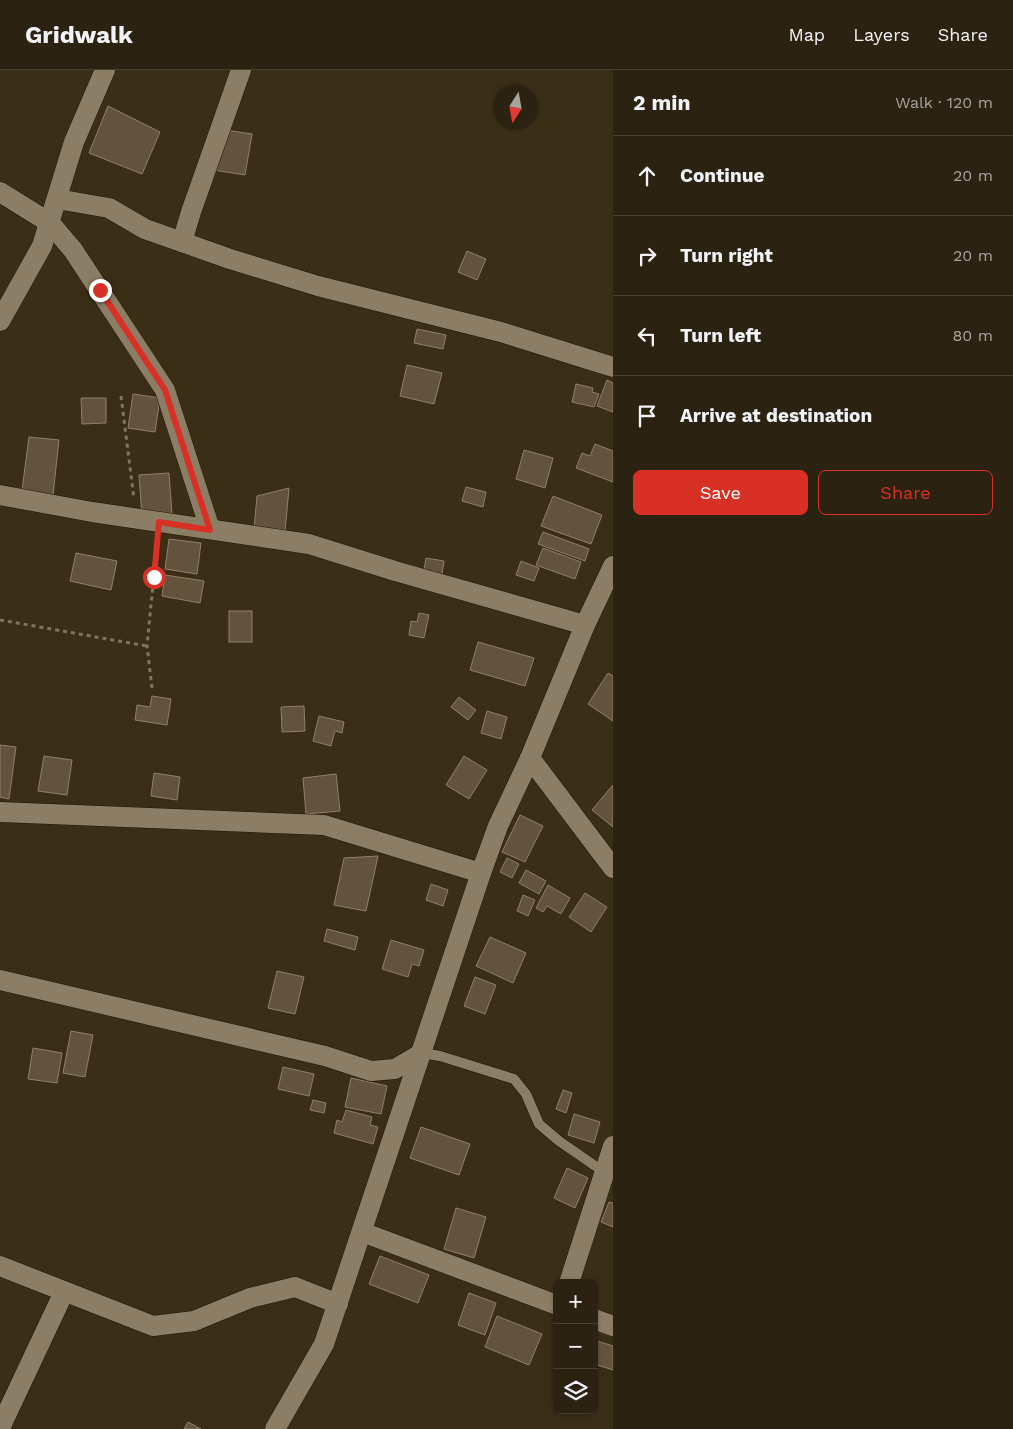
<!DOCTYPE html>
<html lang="en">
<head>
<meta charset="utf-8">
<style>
	body { margin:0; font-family:"Work Sans",sans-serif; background:#382f1f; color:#f1f3f6 }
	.controls { position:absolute; right:15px; bottom:15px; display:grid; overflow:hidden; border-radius:8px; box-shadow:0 1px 4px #0004 }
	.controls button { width:45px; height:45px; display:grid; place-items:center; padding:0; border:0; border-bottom:1px solid #483f31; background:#2c2211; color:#f1f3f6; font:25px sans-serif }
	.compass { position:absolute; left:493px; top:15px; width:45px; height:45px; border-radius:50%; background:#2c2211; box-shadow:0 1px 4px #0004; rotate:191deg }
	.stop { position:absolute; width:15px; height:15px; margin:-11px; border:4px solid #d93025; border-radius:50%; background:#fff }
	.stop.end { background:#d93025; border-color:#fff; box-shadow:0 1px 5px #0008 }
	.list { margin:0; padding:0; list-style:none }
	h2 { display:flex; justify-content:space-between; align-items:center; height:65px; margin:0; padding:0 20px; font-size:21px }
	h2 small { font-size:16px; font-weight:400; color:#a6a49f }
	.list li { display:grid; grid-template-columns:32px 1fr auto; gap:15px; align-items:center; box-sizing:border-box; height:80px; padding:0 20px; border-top:1px solid #483f31 }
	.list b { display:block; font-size:19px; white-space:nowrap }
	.list em { font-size:16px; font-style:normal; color:#a6a49f }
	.actions { display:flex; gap:10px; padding:15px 20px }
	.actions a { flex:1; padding:11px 0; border:1px solid #d93025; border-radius:8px; text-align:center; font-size:18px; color:#d93025 }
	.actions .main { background:#d93025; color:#fff }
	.icon { flex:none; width:28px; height:28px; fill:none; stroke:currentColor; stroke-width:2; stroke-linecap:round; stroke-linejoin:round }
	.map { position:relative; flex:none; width:613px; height:1359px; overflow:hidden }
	header { display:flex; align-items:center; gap:30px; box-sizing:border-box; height:70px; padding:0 25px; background:#2c2211; border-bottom:1px solid #483f31 }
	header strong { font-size:24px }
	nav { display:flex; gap:28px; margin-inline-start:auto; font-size:18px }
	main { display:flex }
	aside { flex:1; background:#2c2211 }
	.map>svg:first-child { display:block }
	.building { fill:#63533c; stroke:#918067 }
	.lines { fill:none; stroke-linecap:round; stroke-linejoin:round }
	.service-casing { stroke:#211601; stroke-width:11 }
	.minor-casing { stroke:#211601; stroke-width:21 }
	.path { stroke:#807461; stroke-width:3; stroke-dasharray:4 4; stroke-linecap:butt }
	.service { stroke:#8c7e64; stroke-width:10 }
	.minor { stroke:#8c7e64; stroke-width:20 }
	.route { stroke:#d93025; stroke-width:6 }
</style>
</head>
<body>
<header>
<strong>Gridwalk</strong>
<nav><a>Map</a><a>Layers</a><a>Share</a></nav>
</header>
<main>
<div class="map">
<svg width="613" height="1359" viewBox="0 0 613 1359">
	<rect width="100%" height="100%" fill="#3b2e17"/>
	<g class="building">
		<path d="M108,36L160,62L142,104L89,83Z"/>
		<path d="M219,59L252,64L245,105L213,100Z"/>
		<path d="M467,181L486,189L477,210L458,202Z"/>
		<path d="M417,259L446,265L443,279L414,273Z"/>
		<path d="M407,295L442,303L434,334L400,326Z"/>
		<path d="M607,310L613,313V342L597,336Z"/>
		<path d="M576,314L593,318L592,322L599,324L594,337L572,332Z"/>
		<path d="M133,324L160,328L155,362L128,358Z"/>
		<path d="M81,328H106V353L82,354Z"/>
		<path d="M29,367L59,370L53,425L22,420Z"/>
		<path d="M595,374L613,381V412L576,398L582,383L590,386Z"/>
		<path d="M524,380L553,388L545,418L516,409Z"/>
		<path d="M169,403L172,444L142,446L139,405Z"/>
		<path d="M466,417L486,422L483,437L462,431Z"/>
		<path d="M289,418L285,462L254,459L257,426Z"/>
		<path d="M553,426L602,445L591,474L541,456Z"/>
		<path d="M543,462L589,479L585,491L538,474Z"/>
		<path d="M169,469L201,473L197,504L165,499Z"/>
		<path d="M543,478L581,492L575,509L536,495Z"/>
		<path d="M76,483L117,491L111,520L70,511Z"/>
		<path d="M426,488L444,491L441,511L423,507Z"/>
		<path d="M521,491L539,498L534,511L516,505Z"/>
		<path d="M165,505L204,511L200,533L162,526Z"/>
		<rect x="229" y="541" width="23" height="31"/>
		<path d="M419,543L429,545L424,568L409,565L411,551L417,552Z"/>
		<path d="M478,572L534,588L525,616L470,600Z"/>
		<path d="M608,603L613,606V651L588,634Z"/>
		<path d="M152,626L171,629L167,655L135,650L137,635L150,637Z"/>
		<path d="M459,627L476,640L468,650L451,637Z"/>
		<path d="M304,636L305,661L282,662L281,637Z"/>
		<path d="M487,641L507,647L501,669L481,663Z"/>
		<path d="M319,646L344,652L342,663L335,661L331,676L313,671Z"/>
		<path d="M0,675L16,677L9,729L0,727Z"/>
		<path d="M44,686L72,690L67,725L38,721Z"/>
		<path d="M464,686L487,700L469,729L446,715Z"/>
		<path d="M154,703L180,707L177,730L151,726Z"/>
		<path d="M336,704L340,741L306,744L303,708Z"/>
		<path d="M613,715V757L592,740Z"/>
		<path d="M520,745L543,756L525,792L502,782Z"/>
		<path d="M378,786L366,841L334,835L344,788Z"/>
		<path d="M507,788L519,794L512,808L500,802Z"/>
		<path d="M526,800L546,811L539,824L519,813Z"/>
		<path d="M431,814L448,820L443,836L426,830Z"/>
		<path d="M548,815L570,828L561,844L547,836L543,842L536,838Z"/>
		<path d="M585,823L607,837L591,862L569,847Z"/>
		<path d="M523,825L535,830L528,846L517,841Z"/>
		<path d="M327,859L358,867L355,880L324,871Z"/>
		<path d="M490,867L526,883L513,913L476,896Z"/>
		<path d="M391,870L424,880L419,896L412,894L408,907L382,899Z"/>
		<path d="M277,901L304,907L295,944L268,938Z"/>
		<path d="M475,907L496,915L485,944L464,936Z"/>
		<path d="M71,961L93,965L85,1007L63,1003Z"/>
		<path d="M33,978L62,983L57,1013L28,1009Z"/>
		<path d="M283,997L314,1004L309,1026L278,1019Z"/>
		<path d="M351,1008L387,1016L381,1044L345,1037Z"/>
		<path d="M563,1020L572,1023L566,1043L556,1039Z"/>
		<path d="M313,1030L326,1033L324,1043L310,1040Z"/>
		<path d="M346,1040L372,1047L370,1055L378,1057L373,1074L334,1063L337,1050L342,1052Z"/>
		<path d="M574,1044L600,1052L594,1073L568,1065Z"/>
		<path d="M421,1057L470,1074L459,1105L410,1088Z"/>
		<path d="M567,1098L588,1108L575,1138L554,1128Z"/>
		<path d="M609,1132L613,1133V1157L601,1152Z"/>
		<path d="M456,1138L486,1147L474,1188L444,1179Z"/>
		<path d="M380,1186L429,1205L418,1233L369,1214Z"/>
		<path d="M469,1223L496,1233L485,1265L458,1255Z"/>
		<path d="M497,1246L542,1264L529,1295L485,1277Z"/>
		<path d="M594,1270L613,1276V1300L594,1294Z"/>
		<path d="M188,1352L201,1359H184Z"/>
	</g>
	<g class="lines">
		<g class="service-casing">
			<path id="service" d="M422,983L440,986L514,1009L526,1024L539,1054L559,1071L604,1102"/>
		</g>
		<g class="minor-casing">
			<g id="minor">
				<path d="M0,122L50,153L73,180L165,320L210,459"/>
				<path d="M57,129L109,138L145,159L230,189L318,216L501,262L613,297"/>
				<path d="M182,172L191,142L241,0"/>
				<path d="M0,251L42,176L74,72L105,0"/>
				<path d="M0,425L92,442L309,474L395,501L585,555"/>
				<path d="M613,496L585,555L530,688L613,798"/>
				<path d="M0,742L324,755L481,803"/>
				<path d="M0,910L325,986L371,1001L395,999L422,983"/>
				<path d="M362,1162L557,1235"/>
				<path d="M0,1196L153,1256L194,1251L250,1228L295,1217L338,1234"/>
				<path d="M569,1213L613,1076"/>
				<path d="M594,1249L613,1256"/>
				<path d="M0,1358L64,1222"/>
				<path d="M275,1359L324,1274L481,803L498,756L530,688"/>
			</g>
		</g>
		<g class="path">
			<path d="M121,326L134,429"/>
			<path d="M0,550L147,576"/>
			<path d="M152,618L147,576L157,473"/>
		</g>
		<use href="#service" class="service"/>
		<use href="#minor" class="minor"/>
	</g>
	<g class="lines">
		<path class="route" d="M100,220L165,320L210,460L159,452L154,507"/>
	</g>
</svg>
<div class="controls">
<button>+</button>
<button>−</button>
<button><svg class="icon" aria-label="layers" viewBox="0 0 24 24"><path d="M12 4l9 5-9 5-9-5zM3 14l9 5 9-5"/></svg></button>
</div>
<svg class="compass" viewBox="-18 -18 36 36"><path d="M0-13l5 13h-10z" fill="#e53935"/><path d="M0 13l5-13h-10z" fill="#a6a49f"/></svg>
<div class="stop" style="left:154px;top:507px"></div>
<div class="stop end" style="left:100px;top:220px"></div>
</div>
<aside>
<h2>2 min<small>Walk · 120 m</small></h2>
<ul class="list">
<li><svg class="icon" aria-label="ahead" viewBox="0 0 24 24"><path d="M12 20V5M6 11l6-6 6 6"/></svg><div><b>Continue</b></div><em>20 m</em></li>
<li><svg class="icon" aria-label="right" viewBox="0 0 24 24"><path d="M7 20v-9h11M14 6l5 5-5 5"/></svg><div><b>Turn right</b></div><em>20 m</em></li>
<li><svg class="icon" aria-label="left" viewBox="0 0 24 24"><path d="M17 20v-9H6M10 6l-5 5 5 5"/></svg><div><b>Turn left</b></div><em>80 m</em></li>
<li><svg class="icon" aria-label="arrive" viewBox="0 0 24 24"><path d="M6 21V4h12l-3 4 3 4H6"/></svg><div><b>Arrive at destination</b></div></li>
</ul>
<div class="actions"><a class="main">Save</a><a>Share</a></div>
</aside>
</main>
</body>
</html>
